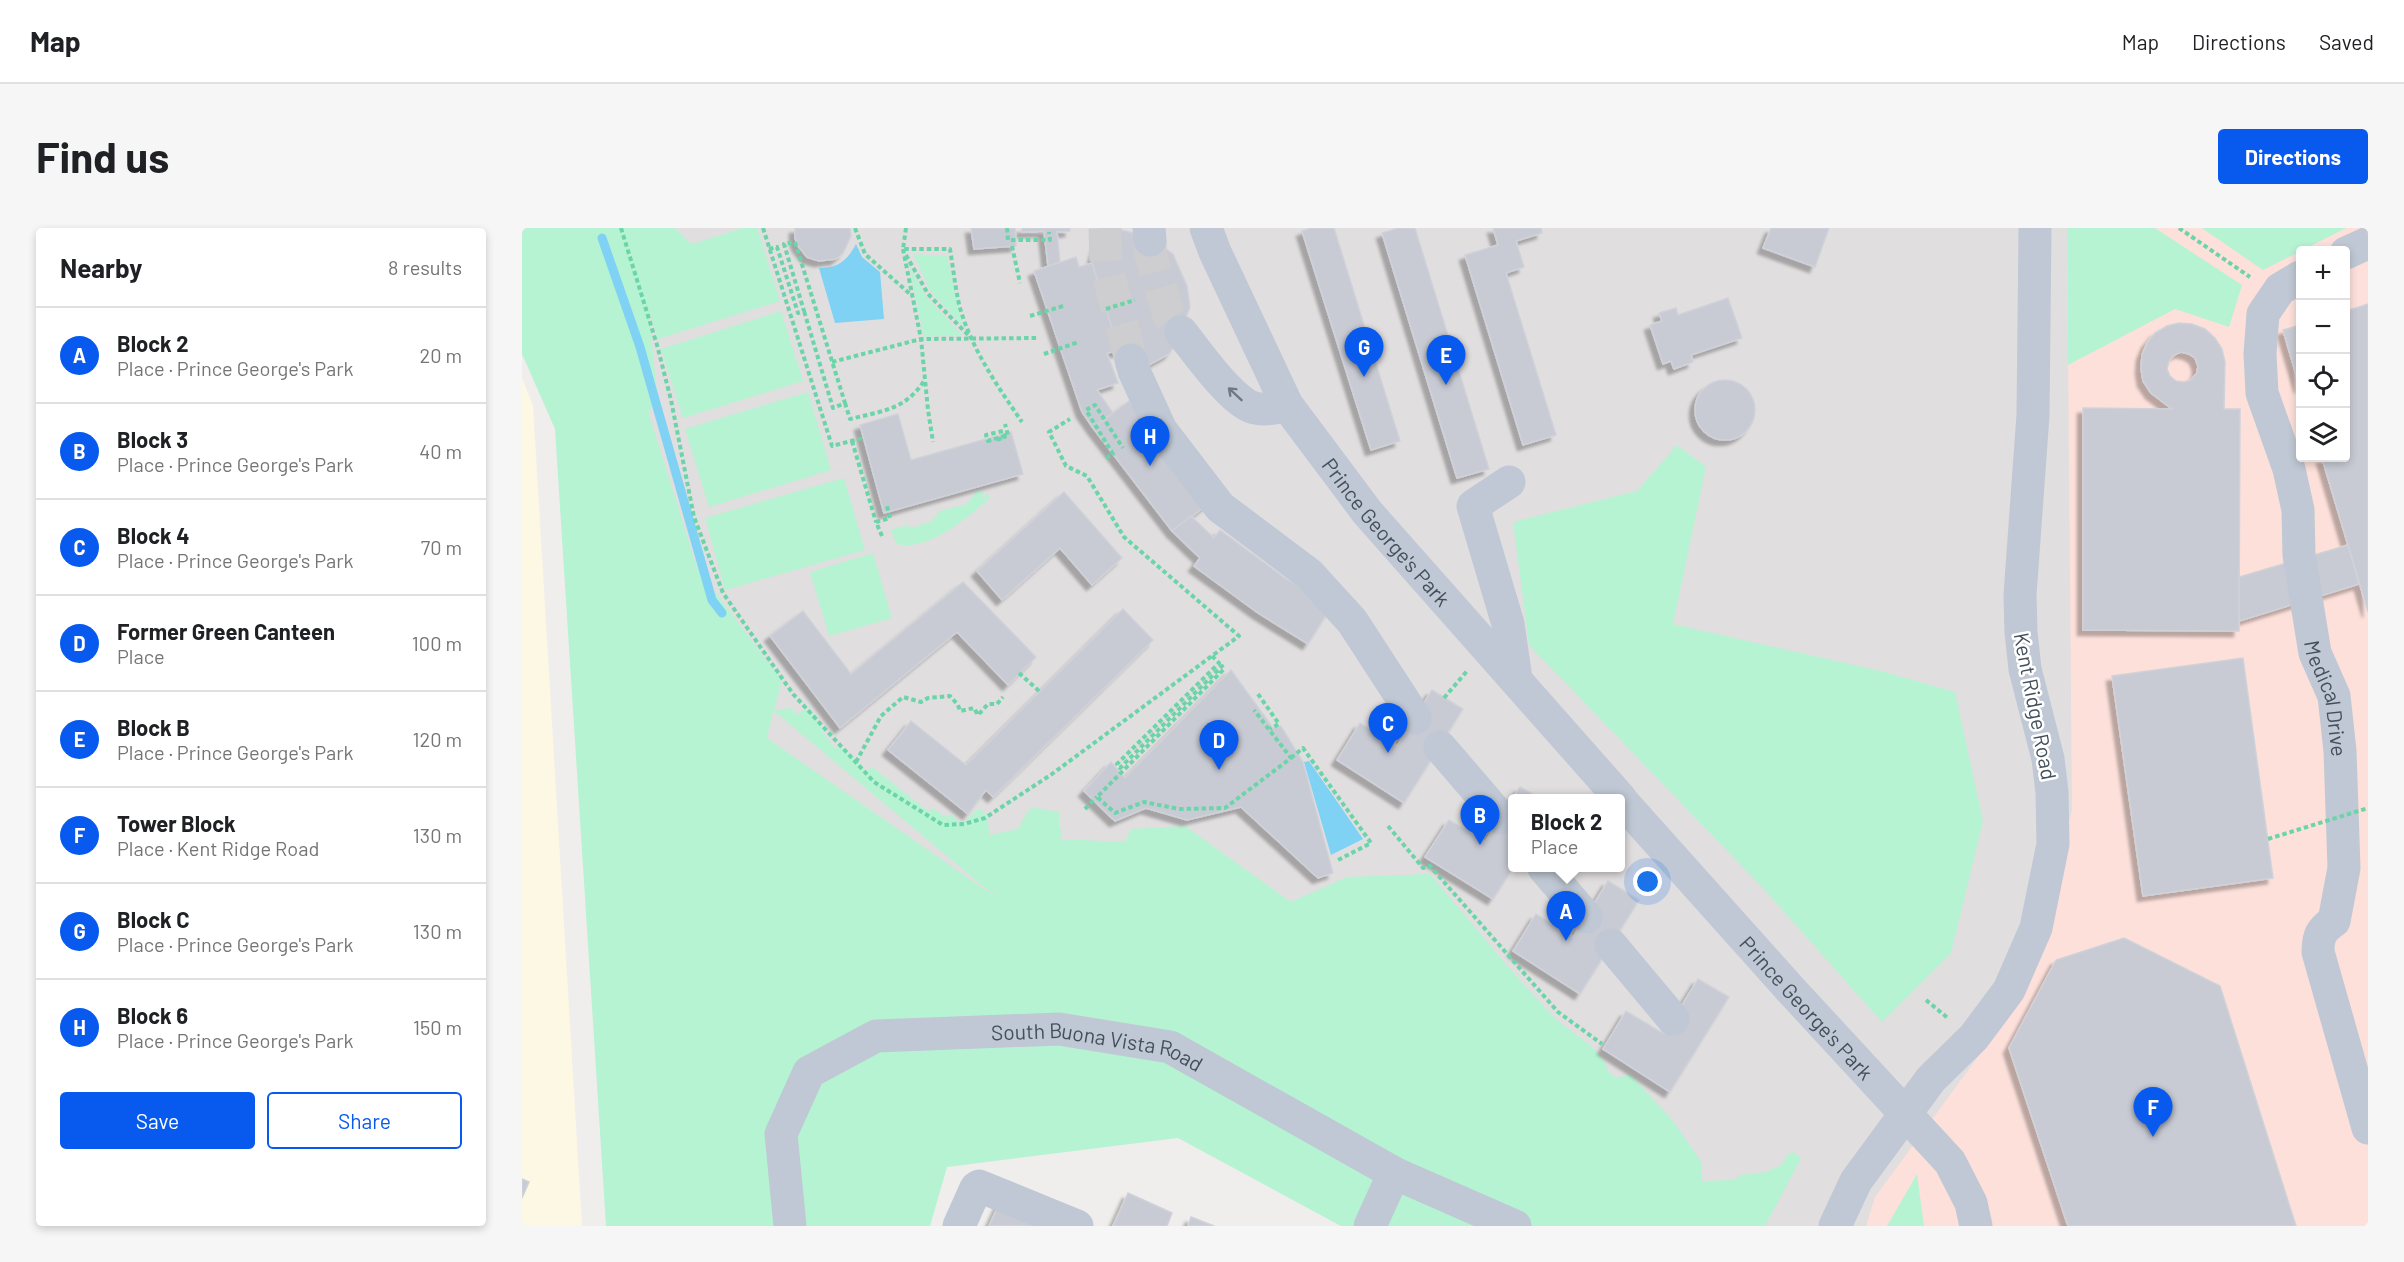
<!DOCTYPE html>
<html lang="en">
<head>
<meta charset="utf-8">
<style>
	body { margin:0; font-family:Barlow,sans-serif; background:#f6f6f6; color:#202124 }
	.controls { position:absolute; right:18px; top:18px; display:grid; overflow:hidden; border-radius:6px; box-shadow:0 3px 9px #0003 }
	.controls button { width:54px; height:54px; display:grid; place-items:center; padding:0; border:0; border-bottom:2px solid #e0e0e0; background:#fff; color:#202124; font:30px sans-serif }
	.you { position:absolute; left:1126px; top:654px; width:21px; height:21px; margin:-15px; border:4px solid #fff; border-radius:50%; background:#1a73e8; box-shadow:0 0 0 9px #1a73e833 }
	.badge { display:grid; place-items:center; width:39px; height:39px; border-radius:50%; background:#085aef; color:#fff; font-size:20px; font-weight:700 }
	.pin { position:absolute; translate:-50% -50px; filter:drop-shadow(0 2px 3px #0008) }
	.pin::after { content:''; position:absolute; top:32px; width:21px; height:18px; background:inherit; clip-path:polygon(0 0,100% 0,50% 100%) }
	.popup { position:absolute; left:986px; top:566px; width:117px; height:78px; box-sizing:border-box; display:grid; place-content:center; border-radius:6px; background:#fff; filter:drop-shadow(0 2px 4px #0005); font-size:20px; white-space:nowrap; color:#757577 }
	.popup b { font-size:22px; color:#202124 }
	.popup::after { content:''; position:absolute; left:50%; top:100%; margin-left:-12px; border:12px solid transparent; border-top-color:#fff }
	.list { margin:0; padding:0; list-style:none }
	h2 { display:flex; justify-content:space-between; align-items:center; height:78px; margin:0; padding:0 24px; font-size:26px }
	h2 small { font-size:20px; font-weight:400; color:#757577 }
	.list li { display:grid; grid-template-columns:39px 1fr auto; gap:18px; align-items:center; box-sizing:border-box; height:96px; padding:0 24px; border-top:2px solid #e0e0e0 }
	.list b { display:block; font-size:22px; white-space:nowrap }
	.list p { margin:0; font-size:20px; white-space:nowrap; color:#757577 }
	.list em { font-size:20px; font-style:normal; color:#757577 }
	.actions { display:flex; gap:12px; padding:18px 24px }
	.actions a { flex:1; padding:14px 0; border:2px solid #085aef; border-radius:6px; text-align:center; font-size:21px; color:#085aef }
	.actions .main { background:#085aef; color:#fff }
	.icon { flex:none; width:33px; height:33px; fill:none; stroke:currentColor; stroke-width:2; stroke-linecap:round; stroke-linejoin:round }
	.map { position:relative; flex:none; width:1846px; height:998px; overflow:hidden; border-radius:6px }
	header { display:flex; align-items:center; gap:36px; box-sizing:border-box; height:84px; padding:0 30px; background:#fff; border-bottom:2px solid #e0e0e0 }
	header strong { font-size:28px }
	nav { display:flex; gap:33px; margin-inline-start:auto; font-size:21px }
	.intro { display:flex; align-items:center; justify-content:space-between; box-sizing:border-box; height:144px; padding:0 36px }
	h1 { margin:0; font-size:42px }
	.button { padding:15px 27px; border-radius:6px; background:#085aef; color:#fff; font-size:21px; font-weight:700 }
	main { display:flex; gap:36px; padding:0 36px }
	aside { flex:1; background:#fff; border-radius:6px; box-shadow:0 3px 9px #0003 }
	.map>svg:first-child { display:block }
	.commercial { fill:#fdf8e3 }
	.education { fill:#e1dedf; fill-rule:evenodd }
	.medical { fill:#fde0da }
	.green { fill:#b6f3d2; fill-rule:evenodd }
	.water { fill:#7fd2f4 }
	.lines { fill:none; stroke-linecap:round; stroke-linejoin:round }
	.stream { stroke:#7fd2f4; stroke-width:9 }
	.building { fill:#c8cbd4; stroke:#d0d2da; stroke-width:1.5; fill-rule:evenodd; filter:url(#shadow) }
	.minor-tunnel { stroke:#cecdd0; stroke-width:33; stroke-dasharray:33 16; stroke-linecap:butt }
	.path { stroke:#6bd4a9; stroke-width:4; stroke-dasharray:4.5 3; stroke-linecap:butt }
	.minor { stroke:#bfc8d4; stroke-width:33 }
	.path-bridge { stroke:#6bd4a9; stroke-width:4; stroke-dasharray:4.5 3; stroke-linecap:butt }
	.oneway { stroke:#6f7986 }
	.labels { text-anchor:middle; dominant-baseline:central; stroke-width:5; stroke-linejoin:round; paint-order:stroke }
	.street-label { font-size:21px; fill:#444f5c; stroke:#fff }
</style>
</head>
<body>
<header>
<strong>Map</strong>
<nav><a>Map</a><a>Directions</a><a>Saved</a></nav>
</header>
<div class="intro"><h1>Find us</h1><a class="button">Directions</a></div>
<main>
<aside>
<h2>Nearby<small>8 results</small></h2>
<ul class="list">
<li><span class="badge">A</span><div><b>Block 2</b><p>Place · Prince George's Park</p></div><em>20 m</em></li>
<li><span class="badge">B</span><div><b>Block 3</b><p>Place · Prince George's Park</p></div><em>40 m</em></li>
<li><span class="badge">C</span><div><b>Block 4</b><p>Place · Prince George's Park</p></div><em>70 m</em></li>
<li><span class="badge">D</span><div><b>Former Green Canteen</b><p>Place</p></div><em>100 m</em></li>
<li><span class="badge">E</span><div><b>Block B</b><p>Place · Prince George's Park</p></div><em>120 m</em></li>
<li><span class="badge">F</span><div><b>Tower Block</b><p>Place · Kent Ridge Road</p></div><em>130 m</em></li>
<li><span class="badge">G</span><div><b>Block C</b><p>Place · Prince George's Park</p></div><em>130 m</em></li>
<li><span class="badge">H</span><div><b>Block 6</b><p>Place · Prince George's Park</p></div><em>150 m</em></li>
</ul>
<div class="actions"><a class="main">Save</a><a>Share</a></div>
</aside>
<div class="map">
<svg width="1846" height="998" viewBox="0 0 1846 998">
	<defs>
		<filter id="shadow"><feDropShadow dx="-5.5" dy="5.5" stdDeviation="1.5" flood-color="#0004"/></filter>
	</defs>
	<rect width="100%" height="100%" fill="#f0eded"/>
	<path class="commercial" d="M0,150L11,177L60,998H0Z"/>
	<path class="education" d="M0,0H1846V998H1101L483,676L244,510L30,152L0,80ZM1778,22H1824V230H1778ZM990,570H1098V640H990Z"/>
	<path class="medical" d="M1545,0H1680L1741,42L1778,23V230H1824V22H1779L1824,0H1846V998H1344L1353,969L1503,765L1550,582Z"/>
	<g class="green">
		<path d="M0,0H152L170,16L221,0H235L258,73L136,111L127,83L136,177L126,183L175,340L260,453L252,482L269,480L275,486L287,480L300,499L299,502L313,520L320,519L345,544L349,538L407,584L411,580L424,589L428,586L440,596L457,580L465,588L468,607L496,601C511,572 508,580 537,584V600L540,603L538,611L603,614L609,601L663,598L769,674L825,649L908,646C948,693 987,742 1030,787C1049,807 1078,816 1087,845L1095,850L1108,846L1151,893L1180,935V953L1213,952L1218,947L1244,944L1261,936L1265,927L1271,924L1279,930L1243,998H819L656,910L425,939L408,998H84L33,201L0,126ZM251,483H252L475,670L245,510Z"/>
		<path d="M1545,0H1633L1720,57L1707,99L1653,81L1546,137Z"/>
		<path d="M1680,0H1824L1741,42Z"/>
		<path d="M391,26L425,28L441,98L409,64Z"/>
		<path d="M387,38L404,68L440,107L402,109Z"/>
		<path d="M259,83L281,153L161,190L139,121Z"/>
		<path d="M286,164L309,242L187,279L163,201Z"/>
		<path d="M1155,217L1184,239L1151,396L1363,444L1433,464L1461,593L1429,725L1360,794L1239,658L1007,417L991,294L1115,263Z"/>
		<path d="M322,250L343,322L203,362L183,290Z"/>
		<path d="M461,263L460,270H463L464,265L468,270C445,290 406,324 375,316L368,302L386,297L389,300L410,293L418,283L445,276L454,264Z"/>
		<path d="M351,325L370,390L307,408L288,344Z"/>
		<path d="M1395,946L1402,998H1365Z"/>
	</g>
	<g class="water">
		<path d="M334,16L340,29L358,44L362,91L313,95L297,40C316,40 325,33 334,16Z"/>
		<path d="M787,533L841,611L809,627L782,534Z"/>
	</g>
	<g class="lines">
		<path class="stream" d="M80,10L118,119L190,372L200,385"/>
	</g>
	<g class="building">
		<path d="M273,0H328L329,8L321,25L314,31L297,33L285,29L276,18L273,10Z"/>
		<path d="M449,0H493L494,18L452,21Z"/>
		<path d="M500,0H548V3L535,4L538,34L526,38L522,3L500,4Z"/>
		<path d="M580,0L599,2L619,7L637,16L651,26L665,58L668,79L655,114L647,126L621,140L597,123L570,35Z"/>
		<path d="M789,0H812L878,213L849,222L780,3Z"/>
		<path d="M876,0H893L967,241L935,250L860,5Z"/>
		<path d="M971,0H1019L1020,5L994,13L1002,39L984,45L1034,207L1001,217L943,27L976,17Z"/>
		<path d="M1249,0H1307L1293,39L1241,20Z"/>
		<path d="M554,29L557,39L570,35L597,123L585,125L596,155L575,162L591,185L571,200L560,184L512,43Z"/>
		<path d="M1206,70L1220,110L1169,127L1171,134L1152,141L1149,133L1141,136L1128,97L1140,93L1137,85L1154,80L1156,87Z"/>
		<path d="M1846,76V384L1800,230H1824V83Z"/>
		<path d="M1657,95L1670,96L1683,101L1693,110L1700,121L1703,134L1702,181H1718L1717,403L1561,402V180L1650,181L1629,165L1621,153L1619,141L1620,127L1625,115L1633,105L1645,98ZM1659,124L1667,126L1673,130L1676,138L1675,145L1669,152L1662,154L1654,153L1648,148L1645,141L1647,133L1652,127Z"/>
		<path d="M1778,97V160L1761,102Z"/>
		<circle cx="1203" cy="182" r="30"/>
		<path d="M607,173L686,276L650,303L571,200Z"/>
		<path d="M376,186L389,232L489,204L501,246L362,285L338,197Z"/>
		<path d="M542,264L600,330L570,357L538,320L480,372L455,343Z"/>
		<path d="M669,288L692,310L698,302L763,350L810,378L786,416L736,385L672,338L678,330L650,303Z"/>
		<path d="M1826,317L1837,356L1717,393V349Z"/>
		<path d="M441,354L514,429L486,457L435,404L318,500L248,408L281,383L329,446Z"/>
		<path d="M601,381L631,412L471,569L464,562L446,586L366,522L389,493L444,537Z"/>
		<path d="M1721,430L1751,650L1621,668L1590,448Z"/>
		<path d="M709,442L751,500L759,498L781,534L811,645L796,650L719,579L665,592L624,580L593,593L562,563L589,534L603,550Z"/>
		<path d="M910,462L941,481L882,575L815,532L838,495L875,518Z"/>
		<path d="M998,559L1017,570H991Z"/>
		<path d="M990,572L991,640L971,671L903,629L927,592L963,614Z"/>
		<path d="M1086,653L1117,672L1058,766L991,723L1014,686L1051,709Z"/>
		<path d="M1602,710L1698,758L1774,998H1546L1487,820L1534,732Z"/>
		<path d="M1176,751L1207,769L1148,864L1081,821L1104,783L1142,806Z"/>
		<path d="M0,951L7,954L0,970Z"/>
		<path d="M606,965L650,985L645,998H591Z"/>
		<path d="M479,972L533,998H467Z"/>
		<path d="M669,989L692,998H666Z"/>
	</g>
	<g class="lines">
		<g class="minor-tunnel">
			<path d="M583,0L584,38L609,132"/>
			<path d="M628,12V24L647,88L659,104"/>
		</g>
		<g class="path">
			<path d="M99,0L135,117L149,172L172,289L201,365L271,466L352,554L421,597L442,596L463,590L530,546L717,408L602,309L565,248L544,238L527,204L548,191"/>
			<path d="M241,0L310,218L341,210"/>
			<path d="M333,0L343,26L389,67"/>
			<path d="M384,0L381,21H428C431,39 433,58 437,76C448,119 476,159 500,194"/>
			<path d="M485,0L486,12H528L527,4"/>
			<path d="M1657,0L1728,49"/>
			<path d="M490,18L498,55"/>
			<path d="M247,21L255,19L276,85L282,83L262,16L273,14L323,175L311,180L282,83"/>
			<path d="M381,21L399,111L406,182L411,214"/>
			<path d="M384,27L406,66L447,108"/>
			<path d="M584,81L613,72"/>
			<path d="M508,88L541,78"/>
			<path d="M522,126L556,114"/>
			<path d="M310,134L399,111L516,110"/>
			<path d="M323,175L328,191C360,183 383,182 402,153"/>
			<path d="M475,212L483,209L481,203L464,207L466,213L486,207L483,196"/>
			<path d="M330,213L354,294"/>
			<path d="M584,230L591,226L564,182L573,177L601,220"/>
			<path d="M360,308L354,294L368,290L365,278"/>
			<path d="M690,428L697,435L595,536L598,540L700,438L702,441L575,569L593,585L622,574L657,581L703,580L769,530L732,482"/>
			<path d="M497,445L518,464"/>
			<path d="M736,466L757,496L748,501"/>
			<path d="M922,470L945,443"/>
			<path d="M769,530L781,520L849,615L816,632"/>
			<path d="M334,534L359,488L381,469L399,474L406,470L428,468L436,477L438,483L452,480L456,487L466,476H475L481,469"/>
			<path d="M563,581L575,569"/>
			<path d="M866,598L901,640L908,638L1036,784L1080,816"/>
			<path d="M1404,772L1427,791"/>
		</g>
		<g class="minor">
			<path d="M627,0L628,12"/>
			<path id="s1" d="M684,0L693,24L765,177L845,284L1098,570"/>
			<path d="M1824,25L1846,15"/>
			<path id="s2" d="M1778,49L1758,61L1741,86L1738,126L1740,165L1767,241L1776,282L1777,327L1793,425L1812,468L1818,523L1822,640L1812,693C1799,702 1796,708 1796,724L1846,900"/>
			<path d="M659,104C676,125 702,163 725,177C737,184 752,181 765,177"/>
			<path d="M609,132L612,143L639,202L698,279L787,346L830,393L893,490"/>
			<path d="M987,254L951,278L986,396L994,451"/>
			<path d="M918,519L979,590"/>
			<path id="s3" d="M1098,571L1269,762L1428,934L1449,975L1454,998"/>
			<path d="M1022,640L1064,689"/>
			<path d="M1089,717L1151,791"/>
			<path id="s4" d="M268,998L259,906L287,844L354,808L537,801L648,819L872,945L993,998"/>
			<path d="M437,998L454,960L457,958L555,998"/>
			<path d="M848,998L872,945"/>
			<path d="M1313,998L1334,953L1409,851L1452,809L1487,762L1514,700L1531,616L1530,564L1526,531L1503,441L1499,404L1498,367L1511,187L1513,0"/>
		</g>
		<path class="path-bridge" d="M1746,611L1846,580"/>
	</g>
	<defs><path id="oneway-shaft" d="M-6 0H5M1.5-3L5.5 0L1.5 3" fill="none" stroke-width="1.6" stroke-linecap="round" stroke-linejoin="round" transform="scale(1.5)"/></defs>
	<use class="oneway" href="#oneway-shaft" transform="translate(713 166) rotate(-137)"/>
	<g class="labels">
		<g class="street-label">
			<text stroke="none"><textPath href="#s1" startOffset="356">Prince George's Park</textPath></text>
			<text stroke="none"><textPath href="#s2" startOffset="447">Medical Drive</textPath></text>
			<text transform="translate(1514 478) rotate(79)">Kent Ridge Road</text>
			<text stroke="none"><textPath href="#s3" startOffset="280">Prince George's Park</textPath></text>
			<text stroke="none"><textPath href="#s4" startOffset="460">South Buona Vista Road</textPath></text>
		</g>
	</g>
</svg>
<div class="controls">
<button>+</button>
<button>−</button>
<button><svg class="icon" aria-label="locate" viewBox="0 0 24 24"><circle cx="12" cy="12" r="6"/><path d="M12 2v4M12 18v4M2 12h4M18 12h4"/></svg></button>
<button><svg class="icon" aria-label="layers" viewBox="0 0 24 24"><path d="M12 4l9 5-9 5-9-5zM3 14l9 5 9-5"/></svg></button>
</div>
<div class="you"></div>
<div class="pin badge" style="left:1044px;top:713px">A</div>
<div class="popup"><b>Block 2</b>Place</div>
<div class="pin badge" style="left:958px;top:617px">B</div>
<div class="pin badge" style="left:866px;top:525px">C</div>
<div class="pin badge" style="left:697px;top:542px">D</div>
<div class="pin badge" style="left:924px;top:157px">E</div>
<div class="pin badge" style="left:1631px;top:909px">F</div>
<div class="pin badge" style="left:842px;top:149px">G</div>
<div class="pin badge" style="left:628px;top:238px">H</div>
</div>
</main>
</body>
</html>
